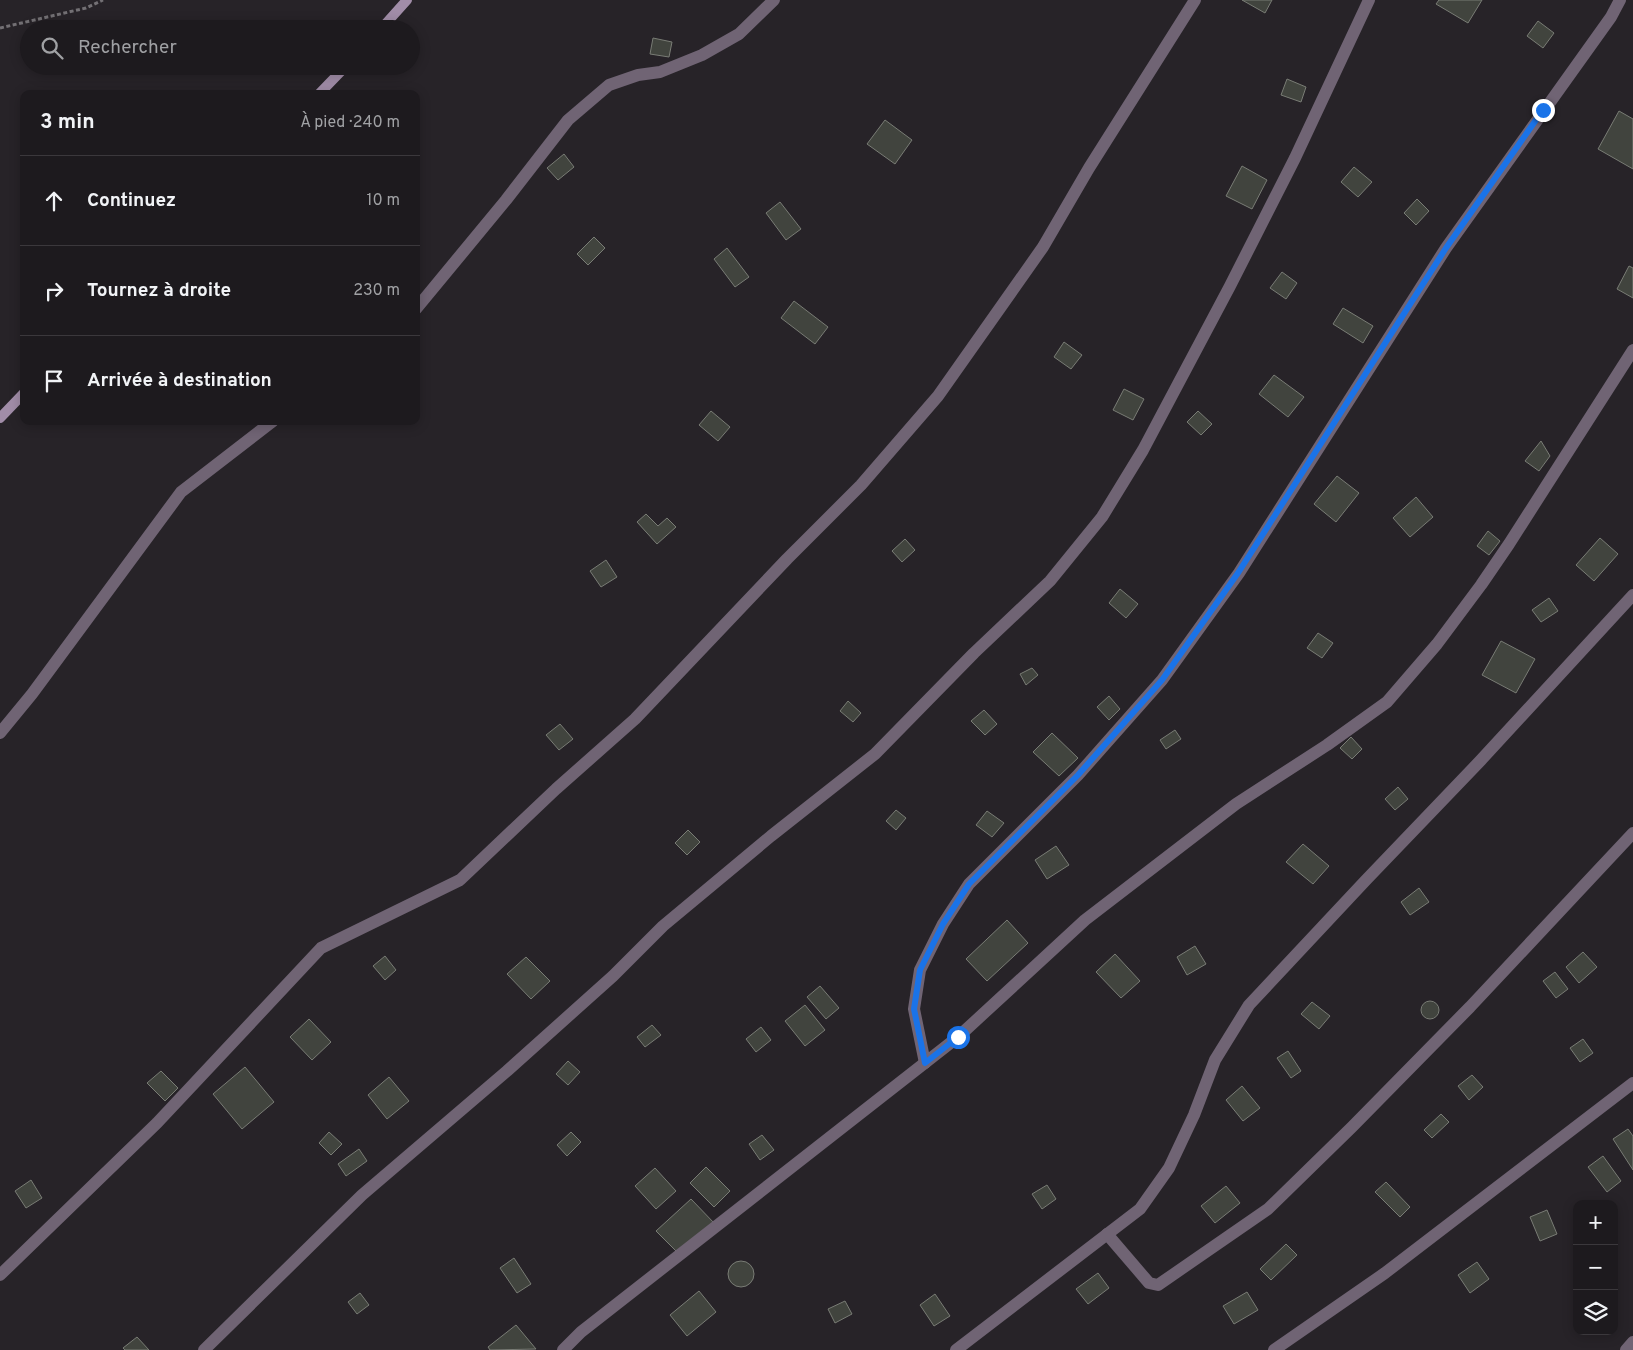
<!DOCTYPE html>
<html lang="fr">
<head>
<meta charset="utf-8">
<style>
	body { margin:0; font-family:Overpass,sans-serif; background:#2a272b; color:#f1f3f6 }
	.controls { position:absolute; right:15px; bottom:15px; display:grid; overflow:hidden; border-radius:10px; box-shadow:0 2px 12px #0003 }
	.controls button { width:45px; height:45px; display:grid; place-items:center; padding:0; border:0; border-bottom:1px solid #3b383c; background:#1d1a1e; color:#f1f3f6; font:25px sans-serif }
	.stop { position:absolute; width:15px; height:15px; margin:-11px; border:4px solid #1a73e8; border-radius:50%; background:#fff }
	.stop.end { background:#1a73e8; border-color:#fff; box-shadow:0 1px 5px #0008 }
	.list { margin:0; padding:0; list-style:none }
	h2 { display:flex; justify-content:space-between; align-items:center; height:65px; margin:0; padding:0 20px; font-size:21px }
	h2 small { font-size:16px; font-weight:400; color:#a0a1a4 }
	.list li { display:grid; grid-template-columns:32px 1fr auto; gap:15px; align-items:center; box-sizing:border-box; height:90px; padding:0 20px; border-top:1px solid #3b383c }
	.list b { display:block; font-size:19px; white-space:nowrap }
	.list em { font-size:16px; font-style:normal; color:#a0a1a4 }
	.icon { flex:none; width:28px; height:28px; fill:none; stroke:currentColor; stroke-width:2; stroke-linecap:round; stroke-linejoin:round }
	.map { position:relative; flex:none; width:1633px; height:1350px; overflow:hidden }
	.search { position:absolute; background:#1d1a1e; box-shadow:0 2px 12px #0003; left:20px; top:20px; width:400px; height:55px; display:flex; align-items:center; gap:12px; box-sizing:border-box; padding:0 18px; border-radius:28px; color:#a0a1a4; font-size:19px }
	.panel { position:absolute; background:#1d1a1e; box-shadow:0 2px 12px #0003; left:20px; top:90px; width:400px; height:335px; border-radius:10px }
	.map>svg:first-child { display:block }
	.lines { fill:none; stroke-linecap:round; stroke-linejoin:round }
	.stream { stroke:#a18da8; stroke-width:10 }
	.building { fill:#41443e; stroke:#797c75 }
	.path { stroke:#737074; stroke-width:3; stroke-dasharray:4 2.5; stroke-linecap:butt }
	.minor { stroke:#706474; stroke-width:12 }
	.route { stroke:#1a73e8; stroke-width:6 }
</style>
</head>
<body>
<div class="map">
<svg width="1633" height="1350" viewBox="0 0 1633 1350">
	<rect width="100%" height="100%" fill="#272328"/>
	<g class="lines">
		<g class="stream">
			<path d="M381,29L407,0"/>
			<path d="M319,94L346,66"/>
			<path d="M0,418L24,393"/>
		</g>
	</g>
	<g class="building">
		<path d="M1242,0H1272L1265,13Z"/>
		<path d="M1439,0H1482L1468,23L1436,4Z"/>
		<path d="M1538,21L1554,33L1543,48L1527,36Z"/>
		<path d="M653,38L672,42L669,57L650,54Z"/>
		<path d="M1287,79L1306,87L1301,102L1281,95Z"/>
		<path d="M1619,111L1633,119V169L1598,149Z"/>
		<path d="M885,120L912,140L895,164L867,144Z"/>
		<path d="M564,154L574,167L558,180L547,168Z"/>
		<path d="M1242,166L1267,180L1252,209L1226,196Z"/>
		<path d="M1354,167L1372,182L1358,197L1341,182Z"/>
		<path d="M1417,199L1429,211L1416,225L1404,213Z"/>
		<path d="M780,202L801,229L786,240L766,213Z"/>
		<path d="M594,237L605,248L588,265L577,254Z"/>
		<path d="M727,248L749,277L735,287L714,259Z"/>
		<path d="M1629,266L1633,268V298L1617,289Z"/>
		<path d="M1282,272L1297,283L1286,299L1270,288Z"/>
		<path d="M794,301L828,327L815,344L781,318Z"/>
		<path d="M1343,308L1373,326L1363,343L1333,324Z"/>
		<path d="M1064,342L1082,355L1071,369L1054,357Z"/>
		<path d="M1274,375L1304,397L1288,417L1259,394Z"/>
		<path d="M1124,389L1144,399L1133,420L1113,410Z"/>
		<path d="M711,411L730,427L718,441L699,425Z"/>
		<path d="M1198,411L1212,424L1201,435L1187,422Z"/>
		<path d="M1541,441L1550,456L1539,471L1525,461Z"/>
		<path d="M1337,476L1359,493L1336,522L1314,504Z"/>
		<path d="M1416,497L1433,517L1410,537L1393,518Z"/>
		<path d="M646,514L658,526L667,518L676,527L657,544L637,522Z"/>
		<path d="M1488,531L1500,541L1489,555L1477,546Z"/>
		<path d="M1600,538L1618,554L1594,581L1576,565Z"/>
		<path d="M905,539L915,550L902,562L892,551Z"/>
		<path d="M606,560L617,577L601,587L590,571Z"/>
		<path d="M1120,589L1138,604L1126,618L1109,603Z"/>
		<path d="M1549,598L1558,611L1541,622L1532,610Z"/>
		<path d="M1318,633L1333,643L1322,658L1307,648Z"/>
		<path d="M1501,641L1535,659L1516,693L1482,675Z"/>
		<path d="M1032,668L1038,675L1026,685L1020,674Z"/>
		<path d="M1109,696L1120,709L1109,720L1097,707Z"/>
		<path d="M848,701L861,713L853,722L840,711Z"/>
		<path d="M984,710L997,724L985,735L971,721Z"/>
		<path d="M560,724L573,739L559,750L546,735Z"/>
		<path d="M1175,730L1181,739L1166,749L1160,740Z"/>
		<path d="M1052,733L1078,758L1059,776L1033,752Z"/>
		<path d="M1351,737L1362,749L1352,759L1340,748Z"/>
		<path d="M1398,787L1408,799L1395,810L1385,799Z"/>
		<path d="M896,810L906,818L896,830L886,821Z"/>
		<path d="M987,811L1004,823L992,837L976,825Z"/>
		<path d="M688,830L700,842L687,855L675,843Z"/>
		<path d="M1303,844L1329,866L1313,884L1286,862Z"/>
		<path d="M1056,846L1069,865L1047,879L1035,860Z"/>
		<path d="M1419,888L1429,902L1410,915L1401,902Z"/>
		<path d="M1007,920L1028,943L987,981L966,959Z"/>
		<path d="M1195,946L1206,964L1187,975L1177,957Z"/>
		<path d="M1583,952L1597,967L1579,983L1566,967Z"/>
		<path d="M1115,954L1140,981L1121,998L1096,972Z"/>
		<path d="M385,956L396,970L385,980L373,966Z"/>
		<path d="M526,957L550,981L531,999L507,974Z"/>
		<path d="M1555,972L1568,989L1556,998L1543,981Z"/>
		<path d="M820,986L839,1008L826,1019L807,997Z"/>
		<circle cx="1430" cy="1010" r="9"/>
		<path d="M1312,1002L1330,1016L1319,1029L1301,1014Z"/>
		<path d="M805,1005L825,1030L805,1046L785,1021Z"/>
		<path d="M309,1019L331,1042L312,1060L290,1037Z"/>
		<path d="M652,1025L661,1035L645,1047L637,1037Z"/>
		<path d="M761,1027L771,1040L756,1052L746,1039Z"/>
		<path d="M1583,1039L1593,1053L1580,1062L1570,1048Z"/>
		<path d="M1288,1051L1301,1071L1291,1078L1277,1058Z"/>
		<path d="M568,1061L580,1072L568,1085L556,1074Z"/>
		<path d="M245,1067L274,1102L242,1129L213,1094Z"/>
		<path d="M161,1071L178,1088L165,1101L147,1083Z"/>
		<path d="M1472,1075L1483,1087L1469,1100L1458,1086Z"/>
		<path d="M389,1077L409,1101L387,1119L368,1095Z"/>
		<path d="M1242,1086L1260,1108L1243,1121L1226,1100Z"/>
		<path d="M1441,1114L1449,1122L1432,1138L1424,1130Z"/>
		<path d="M1628,1129L1633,1136V1170L1613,1139Z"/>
		<path d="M329,1132L342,1144L331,1155L319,1143Z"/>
		<path d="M571,1132L581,1142L567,1156L557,1145Z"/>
		<path d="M762,1135L774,1150L760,1160L749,1144Z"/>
		<path d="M359,1149L367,1161L346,1176L338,1164Z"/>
		<path d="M1603,1156L1621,1181L1607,1192L1588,1167Z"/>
		<path d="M706,1167L730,1191L714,1207L690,1183Z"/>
		<path d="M655,1168L676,1191L656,1209L635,1186Z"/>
		<path d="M31,1180L42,1198L26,1208L15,1191Z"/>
		<path d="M1386,1182L1410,1207L1400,1217L1375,1192Z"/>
		<path d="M1047,1185L1056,1199L1042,1209L1032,1194Z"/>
		<path d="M1226,1186L1240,1203L1215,1223L1201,1206Z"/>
		<path d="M691,1199L715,1224L681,1256L656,1231Z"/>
		<path d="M1547,1210L1557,1234L1540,1241L1530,1217Z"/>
		<path d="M1286,1244L1297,1255L1271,1280L1260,1269Z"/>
		<path d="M514,1258L531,1284L517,1293L500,1268Z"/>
		<circle cx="741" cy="1274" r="13"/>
		<path d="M1477,1262L1489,1279L1470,1293L1458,1275Z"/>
		<path d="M1098,1273L1109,1288L1088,1304L1076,1289Z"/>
		<path d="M699,1291L716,1312L687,1336L670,1315Z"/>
		<path d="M1247,1292L1258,1310L1234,1324L1223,1306Z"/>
		<path d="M360,1293L369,1305L357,1314L348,1302Z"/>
		<path d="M935,1294L950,1316L934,1326L920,1305Z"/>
		<path d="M845,1301L852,1314L835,1323L828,1309Z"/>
		<path d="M516,1325L536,1349L490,1350L488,1347Z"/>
		<path d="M137,1337L149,1350H125L123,1348Z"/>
	</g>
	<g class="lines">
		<path class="path" d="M0,28L86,8L103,0"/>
		<g class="minor">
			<path d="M416,309L506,200L568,120L609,85L638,75L660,72L702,55L739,34L774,0"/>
			<path d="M0,733L32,694L181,492L273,421"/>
			<path d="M925,1063L914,1009L920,970L943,924L969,884L1078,775L1162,680L1239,573L1446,248L1611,17L1620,0"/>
			<path d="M1107,1234L1149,1283L1158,1285L1268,1209L1352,1127L1470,1007L1633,833"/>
			<path d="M0,1275L157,1123L321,948L460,880L556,789L635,719L787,559L861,485L938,396L1043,247L1089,168L1195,0"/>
			<path d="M204,1350L362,1195L507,1071L613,976L663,926L771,836L875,754L974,653L1050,581L1102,517L1143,450L1230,286L1295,158L1369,0"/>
			<path d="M563,1350L581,1332L958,1037L1085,920L1236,804L1327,745L1387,702L1437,644L1481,585L1509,544L1633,350"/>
			<path d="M956,1350L1140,1209L1169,1168L1194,1115L1215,1060L1249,1005L1366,880L1481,760L1633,595"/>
			<path d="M1274,1350L1385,1273L1633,1083"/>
			<path d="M1626,1350L1633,1342"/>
		</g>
	</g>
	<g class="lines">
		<path class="route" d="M958,1037L925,1063L914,1009L920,970L943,924L969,884L1078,775L1162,680L1238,573L1446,248L1543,110"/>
	</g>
</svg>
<div class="controls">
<button>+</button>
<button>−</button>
<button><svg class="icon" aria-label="layers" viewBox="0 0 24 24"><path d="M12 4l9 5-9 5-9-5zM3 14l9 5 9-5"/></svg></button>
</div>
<div class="stop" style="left:958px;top:1037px"></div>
<div class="stop end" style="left:1543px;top:110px"></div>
<div class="search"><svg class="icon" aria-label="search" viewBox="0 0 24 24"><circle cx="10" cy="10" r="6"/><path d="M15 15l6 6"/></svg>Rechercher</div>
<section class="panel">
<h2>3 min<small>À pied · 240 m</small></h2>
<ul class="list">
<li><svg class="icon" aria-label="ahead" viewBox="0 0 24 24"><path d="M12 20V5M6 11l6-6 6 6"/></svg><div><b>Continuez</b></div><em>10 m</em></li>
<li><svg class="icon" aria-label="right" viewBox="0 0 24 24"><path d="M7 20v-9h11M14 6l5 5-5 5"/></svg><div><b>Tournez à droite</b></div><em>230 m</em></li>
<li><svg class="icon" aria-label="arrive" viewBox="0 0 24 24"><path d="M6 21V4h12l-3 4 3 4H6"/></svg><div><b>Arrivée à destination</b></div></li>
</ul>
</section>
</div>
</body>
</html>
